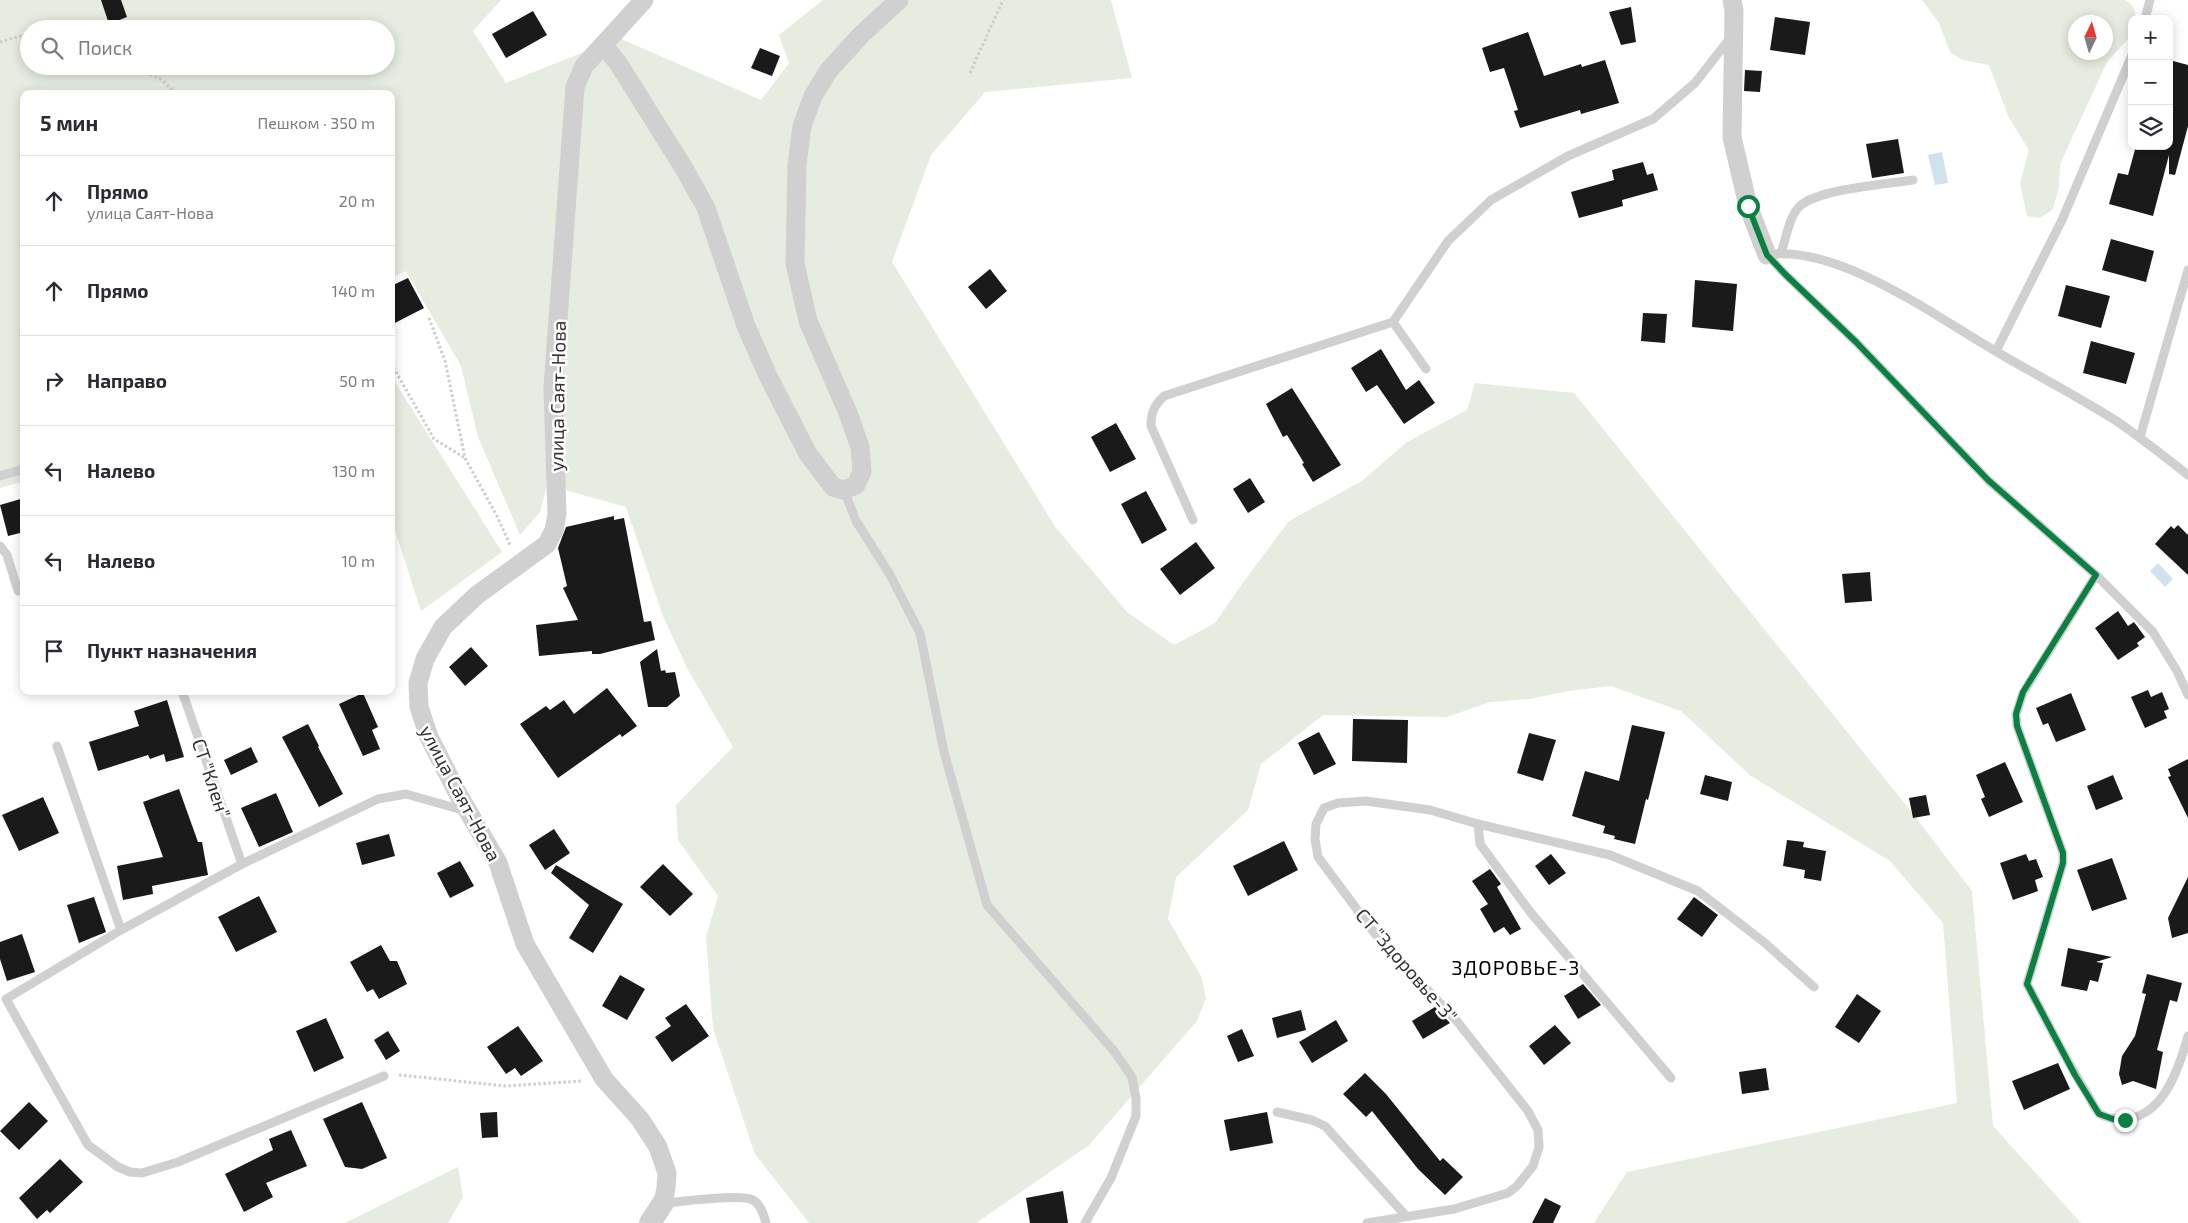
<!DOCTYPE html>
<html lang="ru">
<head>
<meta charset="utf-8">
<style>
	body { margin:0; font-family:"Exo 2",sans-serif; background:#f2f2f3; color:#2b2b33 }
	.controls { position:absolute; right:15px; top:15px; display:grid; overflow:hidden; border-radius:10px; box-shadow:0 2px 12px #0003 }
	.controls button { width:45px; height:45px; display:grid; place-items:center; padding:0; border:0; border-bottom:1px solid #e1e1e2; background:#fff; color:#2b2b33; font:25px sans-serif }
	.compass { position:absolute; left:2068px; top:15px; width:45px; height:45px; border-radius:50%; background:#fff; box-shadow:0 2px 12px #0003; rotate:5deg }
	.stop { position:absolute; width:15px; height:15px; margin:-11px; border:4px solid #0b8043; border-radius:50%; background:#fff }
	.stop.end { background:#0b8043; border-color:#fff; box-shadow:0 1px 5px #0008 }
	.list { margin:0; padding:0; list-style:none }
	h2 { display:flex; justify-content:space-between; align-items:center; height:65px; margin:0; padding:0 20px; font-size:21px }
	h2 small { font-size:16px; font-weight:400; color:#7c7c81 }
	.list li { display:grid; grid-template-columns:32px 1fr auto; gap:15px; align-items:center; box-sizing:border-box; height:90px; padding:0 20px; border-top:1px solid #e1e1e2 }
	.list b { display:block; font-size:19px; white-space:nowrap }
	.list p { margin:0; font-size:16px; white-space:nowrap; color:#7c7c81 }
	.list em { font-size:16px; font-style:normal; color:#7c7c81 }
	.icon { flex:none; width:28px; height:28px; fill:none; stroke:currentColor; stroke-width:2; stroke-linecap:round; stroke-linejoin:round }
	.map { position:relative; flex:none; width:2188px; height:1223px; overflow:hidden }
	.search { position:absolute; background:#fff; box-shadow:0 2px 12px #0003; left:20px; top:20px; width:375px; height:55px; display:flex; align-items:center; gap:12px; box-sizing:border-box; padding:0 18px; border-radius:28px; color:#7c7c81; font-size:19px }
	.panel { position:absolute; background:#fff; box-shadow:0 2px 12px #0003; left:20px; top:90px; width:375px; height:605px; border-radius:10px }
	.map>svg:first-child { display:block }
	.green { fill:#e6ecdf; fill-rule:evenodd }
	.water { fill:#cfe2ee }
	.building { fill:#1a1a1a }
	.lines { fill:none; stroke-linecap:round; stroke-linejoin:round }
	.path { stroke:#cdcdcd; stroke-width:3; stroke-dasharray:2.5 2.5; stroke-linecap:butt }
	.service { stroke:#d0d0d0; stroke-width:9 }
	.minor { stroke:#d0d0d0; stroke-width:19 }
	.tertiary { stroke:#d0d0d0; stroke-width:22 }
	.route { stroke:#0b8043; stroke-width:6 }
	.labels { text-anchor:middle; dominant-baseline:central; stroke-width:5; stroke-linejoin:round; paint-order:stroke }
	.street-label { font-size:19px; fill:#333; stroke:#fff }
	.neighbourhood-label { font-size:20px; letter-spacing:1px; fill:#000; stroke:#fff }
</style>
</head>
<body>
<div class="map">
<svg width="2188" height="1223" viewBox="0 0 2188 1223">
	<rect width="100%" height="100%" fill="#fff"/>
	<g class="green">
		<path d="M0,0H501L473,31L506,83L619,38L761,100L789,63L779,35L823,0H1111L1132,78L985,92L931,155L892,262L1056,528L1127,612L1174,645L1215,623L1244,581L1289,521L1362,481L1407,442L1467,410L1475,383L1574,393L1906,805L1972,891L1993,1126L2081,1223H1594L1627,1172L1957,1103L1943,923L1890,861L1751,776L1681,711L1611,686L1568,691L1530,699L1490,702L1447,717L1323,715L1261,764L1248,810L1176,877L1168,919L1201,976L1206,998L1197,1021L1089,1145L976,1223H809L755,1154L713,1028L706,937L718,896L678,840L676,805L733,747L687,668L663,616L626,507L547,485L540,512L520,535L478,437L461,366L406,271L391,278V94H24V481L0,488ZM29,29H386V66H29Z"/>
		<path d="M1920,0H2125C2132,4 2137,11 2135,19H2132V35L2107,62L2060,164L2059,187L2053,209L2040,218L2027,216L2020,183L2029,150L2009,118L1989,65L1963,60L1950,52L1939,23L1923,1ZM2076,22H2106V52H2076Z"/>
		<path d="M391,376L502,552L421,611L393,524H391Z"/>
		<path d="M458,1167L463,1197L448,1223H345Z"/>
	</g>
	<g class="water">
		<path d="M1942,152L1948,183L1935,185L1928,155Z"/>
		<path d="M2158,563L2173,579L2165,587L2150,571Z"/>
	</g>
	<g class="building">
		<path d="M101,0H121L127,17L109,24Z"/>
		<path d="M1631,7L1636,42L1621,45L1609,12Z"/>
		<path d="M533,11L547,35L506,58L492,34Z"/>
		<path d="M1775,17L1810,22L1805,55L1770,50Z"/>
		<path d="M1528,32L1544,76L1581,64L1582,67L1605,60L1619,103L1581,114L1580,110L1520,128L1514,111L1518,110L1504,68L1490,72L1482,48Z"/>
		<path d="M760,48L780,56L772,76L751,68Z"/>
		<path d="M2173,61L2188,65V126L2175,175L2169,174V155L2153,216L2109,204L2118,173L2128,175L2136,146H2169V73Z"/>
		<path d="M1745,70L1762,71L1760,92L1744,91Z"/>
		<path d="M1898,139L1904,173L1872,178L1866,144Z"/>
		<path d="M1643,162L1647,175L1653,173L1658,190L1622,200L1623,206L1579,218L1571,192L1614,180L1612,170Z"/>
		<path d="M2111,239L2154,251L2146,282L2102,270Z"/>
		<path d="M990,269L1007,291L986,309L968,287Z"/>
		<path d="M408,278L424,308L391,325V286Z"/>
		<path d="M1695,280L1737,284L1733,331L1692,327Z"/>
		<path d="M2066,285L2110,296L2101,328L2058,316Z"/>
		<path d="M1643,313L1667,314L1665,343L1641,341Z"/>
		<path d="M2091,341L2135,353L2126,384L2083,373Z"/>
		<path d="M1381,349L1406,390L1419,380L1435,403L1404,424L1377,385L1366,392L1351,368Z"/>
		<path d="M1292,388L1341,465L1313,482L1302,464L1304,463L1287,435L1283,437L1266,404Z"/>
		<path d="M1116,423L1136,459L1110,472L1091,437Z"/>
		<path d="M1250,478L1265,502L1248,513L1233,489Z"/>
		<path d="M1146,491L1167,530L1142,544L1121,504Z"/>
		<path d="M24,498V532L8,536L0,505Z"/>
		<path d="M614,516V520L624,518L644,622L651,621L655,640L600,654H592V651L539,656L536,625L578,620L563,588L567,586L558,548L566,527Z"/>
		<path d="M2178,525L2188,535V575L2155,544L2171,526L2174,529Z"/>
		<path d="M1196,542L1215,568L1180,595L1160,569Z"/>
		<path d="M1870,572L1872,601L1845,603L1842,574Z"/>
		<path d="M2118,611L2128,626L2134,622L2145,637L2137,643L2139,646L2118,660L2095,628Z"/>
		<path d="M471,647L488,666L465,686L449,667Z"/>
		<path d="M657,649L661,671L665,670L666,673L675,672L680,696L667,707H648L640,662Z"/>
		<path d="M607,688L637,726L622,737L620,734L558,778L520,724L546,706L550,710L564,700L574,714Z"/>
		<path d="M2148,690L2151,697L2162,692L2169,709L2164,711L2167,718L2145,728L2131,697Z"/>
		<path d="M363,693L378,727L372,730L380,749L363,756L339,704Z"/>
		<path d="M2071,693L2086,730L2056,742L2048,723L2043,725L2036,708Z"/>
		<path d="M167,700L184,757L166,762L164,754L150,759L148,755L98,771L89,742L139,726L134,711Z"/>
		<path d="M1353,719L1408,720L1407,763L1352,761Z"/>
		<path d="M308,724L319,746L318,747L343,794L319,807L282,737Z"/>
		<path d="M1632,725L1665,732L1648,800L1646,799L1635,844L1614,839L1615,836L1603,833L1605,826L1572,816L1585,771L1619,781Z"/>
		<path d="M1319,732L1336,764L1314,775L1298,743Z"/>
		<path d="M1529,733L1556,740L1543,781L1517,773Z"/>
		<path d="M251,747L258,762L231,775L224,760Z"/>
		<path d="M2188,759V818L2168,777L2171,776L2168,769Z"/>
		<path d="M2005,762L2023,802L1989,817L1981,799L1985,797L1976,775Z"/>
		<path d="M1705,775L1732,782L1728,801L1700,794Z"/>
		<path d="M2113,775L2123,799L2096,810L2087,786Z"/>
		<path d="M179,789L198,842H202L208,875L152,886L153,894L123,900L117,866L163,857L143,802Z"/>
		<path d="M276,793L293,832L259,847L241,808Z"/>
		<path d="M1926,795L1930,815L1913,818L1909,798Z"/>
		<path d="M43,797L59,833L19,851L2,815Z"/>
		<path d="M554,829L570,853L545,870L529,845Z"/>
		<path d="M389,834L395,856L362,865L356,843Z"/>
		<path d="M1787,840L1804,842L1803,847L1826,851L1821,881L1804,878L1805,870L1783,866Z"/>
		<path d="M1284,841L1298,870L1248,896L1233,866Z"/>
		<path d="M1551,854L1566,873L1549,885L1535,866Z"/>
		<path d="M2026,854L2029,861L2036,859L2043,877L2035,880L2038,891L2013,900L2000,863Z"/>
		<path d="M2112,858L2127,899L2092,911L2077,870Z"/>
		<path d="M460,861L474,886L450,898L437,873Z"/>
		<path d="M663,864L693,894L670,916L640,887Z"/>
		<path d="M556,865L623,904L593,953L569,938L589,905L551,873Z"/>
		<path d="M1490,869L1501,884L1497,887L1521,929L1510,935L1504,927L1494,933L1480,909L1488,904L1472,881Z"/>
		<path d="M2188,877V933L2172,938L2168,918Z"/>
		<path d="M259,896L277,932L236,952L218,917Z"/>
		<path d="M94,897L106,932L79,943L67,905Z"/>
		<path d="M1694,897L1718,915L1702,937L1677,919Z"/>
		<path d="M22,934L35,972L7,981L0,959V942Z"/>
		<path d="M381,945L390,961H397L407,984L379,999L373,989L367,992L350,962Z"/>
		<path d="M2068,948L2112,957L2096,962L2103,963L2098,982L2090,980L2087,991L2061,986Z"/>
		<path d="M2147,974L2182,983L2177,1002L2170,1000L2157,1050L2163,1052L2156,1089L2133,1081L2122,1085L2119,1074L2122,1056L2135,1036L2146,994L2142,993Z"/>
		<path d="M620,975L645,989L627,1020L602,1006Z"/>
		<path d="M1583,984L1601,1005L1578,1019L1564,996Z"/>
		<path d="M1857,994L1881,1011L1859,1043L1835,1027Z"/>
		<path d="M686,1004L709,1036L672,1062L655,1037L671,1026L665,1018Z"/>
		<path d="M1435,1007L1450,1023L1423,1039L1412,1021Z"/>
		<path d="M1301,1010L1306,1030L1277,1038L1272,1018Z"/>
		<path d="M326,1018L344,1058L314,1072L296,1031Z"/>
		<path d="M1336,1020L1348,1041L1312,1063L1299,1042Z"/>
		<path d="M1555,1025L1571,1043L1544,1065L1529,1046Z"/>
		<path d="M518,1026L543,1061L521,1076L515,1068L506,1074L487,1047Z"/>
		<path d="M1242,1029L1254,1056L1238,1062L1227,1036Z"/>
		<path d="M388,1031L400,1051L386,1060L374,1040Z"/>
		<path d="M2058,1063L2070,1089L2024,1110L2012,1081Z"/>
		<path d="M1766,1068L1769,1090L1742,1094L1739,1072Z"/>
		<path d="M1365,1073L1386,1094L1440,1161L1443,1158L1463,1177L1445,1195L1418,1169L1372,1111L1366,1117L1343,1094Z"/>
		<path d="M29,1102L48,1121L19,1150L0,1131Z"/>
		<path d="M362,1102L387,1158L362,1169L345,1167L323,1119Z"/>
		<path d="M497,1112L498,1137L482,1138L480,1113Z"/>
		<path d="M1267,1112L1273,1143L1230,1151L1224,1120Z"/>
		<path d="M291,1130L307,1166L266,1183L273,1197L244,1212L225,1174L273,1150L269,1139Z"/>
		<path d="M60,1159L83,1182L50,1213L47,1210L37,1219L19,1198Z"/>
		<path d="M1063,1191L1068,1223H1030L1026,1198Z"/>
		<path d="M1545,1198L1561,1206L1553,1223H1532Z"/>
	</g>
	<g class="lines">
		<g class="path">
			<path d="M0,42L20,36H29"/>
			<path d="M132,66L162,80L176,94"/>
			<path d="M970,73L1003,0"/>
			<path d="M429,318L445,361L465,458L497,516L511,547"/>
			<path d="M391,363L434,439L465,458"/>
			<path d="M399,1075L506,1086L582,1081"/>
		</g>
		<g class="service">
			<path d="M2145,19L2150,0"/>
			<path d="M1781,253C1786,239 1789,216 1800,206C1818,189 1887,184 1913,180"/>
			<path d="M1767,255L1786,275L1856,342L1988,480L2096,575L2153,632L2177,671L2188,695"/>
			<path d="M1767,255C1837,243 1938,318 1997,352C2036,375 2077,396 2115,420C2140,437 2164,456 2188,475"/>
			<path d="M1996,351L2062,220L2132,55"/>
			<path d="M1426,369L1393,322L1448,241L1491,200L1568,156L1653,119L1695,83L1731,37"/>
			<path d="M2140,437L2188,270"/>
			<path d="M0,476L24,469"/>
			<path d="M844,490L856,521L889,573L920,633L944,752L987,905L1114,1051L1132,1077L1136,1098V1116L1111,1178L1085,1223"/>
			<path d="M1193,520L1151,426C1151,412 1154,406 1164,396L1393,322"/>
			<path d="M0,546L7,555L18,591"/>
			<path d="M2096,575L2023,693L2016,714L2017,726L2063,853V863L2027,984C2047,1021 2065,1059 2088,1095C2091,1100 2095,1110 2100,1114C2106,1118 2115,1119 2122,1119C2163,1119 2179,1068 2188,1036"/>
			<path d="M182,691L242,864"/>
			<path d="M57,746L121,930"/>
			<path d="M1478,824L1480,844L1531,913L1671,1078"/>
			<path d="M384,1076L178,1162L142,1173L130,1172L118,1167L88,1145L6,999L121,930L242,864L378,799L406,794L466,811"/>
			<path d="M1277,1112L1312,1120L1325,1126L1406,1216"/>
			<path d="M664,1203C681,1202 741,1193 753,1200C760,1204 764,1215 766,1223"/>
			<path d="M1367,1223L1454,1209L1508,1193L1517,1186L1533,1166L1539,1147L1538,1130L1528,1111L1456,1020L1376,935L1318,857L1315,839L1316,824L1324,808L1338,803L1366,801L1430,810L1478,824L1610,855L1698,891L1765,943L1814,987"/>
		</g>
		<g class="minor">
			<path d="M644,0L584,66L575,87L553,388L557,514L554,530L547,544L477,595L443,627L425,659L418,683L419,707L429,737L458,794L498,863L525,944L604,1079L640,1119L658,1147L667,1173L666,1188L663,1203"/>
			<path d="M1732,0L1734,10L1732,137L1748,206L1767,255"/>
			<path d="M603,45L618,63L685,170L706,208L746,326L768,376L808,454L833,487L844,490L856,485L862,472L860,447L848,413L808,321L795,263L797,165L802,126L813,96L829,70L861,35L899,0"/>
		</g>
		<path class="tertiary" d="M650,1223L663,1203"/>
	</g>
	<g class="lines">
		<path class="route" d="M1748,206L1767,255L1786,275L1856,342L1988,480L2096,575L2023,692L2016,714L2017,726L2063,853V863L2027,984L2075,1075L2099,1114L2113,1119L2125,1120"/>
	</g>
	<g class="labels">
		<g class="street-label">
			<text transform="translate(557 396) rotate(-89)">улица Саят-Нова</text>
			<text transform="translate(212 778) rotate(71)">СТ "Клен"</text>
			<text transform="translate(461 793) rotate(62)">улица Саят-Нова</text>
			<text transform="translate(1407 965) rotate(49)">СТ "Здоровье-3"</text>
		</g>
		<g class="neighbourhood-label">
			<text x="1516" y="967">ЗДОРОВЬЕ-3</text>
		</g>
	</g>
</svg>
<div class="controls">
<button>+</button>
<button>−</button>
<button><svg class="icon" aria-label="layers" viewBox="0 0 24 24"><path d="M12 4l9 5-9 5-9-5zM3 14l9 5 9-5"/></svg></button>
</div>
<svg class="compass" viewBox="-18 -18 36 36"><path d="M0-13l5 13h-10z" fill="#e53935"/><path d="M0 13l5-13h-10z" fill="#7c7c81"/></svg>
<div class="stop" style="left:1748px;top:206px"></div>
<div class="stop end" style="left:2125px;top:1120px"></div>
<div class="search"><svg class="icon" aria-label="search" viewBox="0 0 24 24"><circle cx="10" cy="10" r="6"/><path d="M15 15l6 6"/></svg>Поиск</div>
<section class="panel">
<h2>5 мин<small>Пешком · 350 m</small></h2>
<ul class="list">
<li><svg class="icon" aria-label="ahead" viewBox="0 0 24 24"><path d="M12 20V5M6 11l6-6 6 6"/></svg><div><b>Прямо</b><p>улица Саят-Нова</p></div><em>20 m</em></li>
<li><svg class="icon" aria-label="ahead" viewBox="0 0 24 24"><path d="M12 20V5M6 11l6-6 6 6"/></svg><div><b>Прямо</b></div><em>140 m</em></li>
<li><svg class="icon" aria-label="right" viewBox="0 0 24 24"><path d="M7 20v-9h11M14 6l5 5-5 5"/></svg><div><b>Направо</b></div><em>50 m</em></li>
<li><svg class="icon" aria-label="left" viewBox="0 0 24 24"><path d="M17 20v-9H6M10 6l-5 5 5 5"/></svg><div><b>Налево</b></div><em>130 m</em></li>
<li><svg class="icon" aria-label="left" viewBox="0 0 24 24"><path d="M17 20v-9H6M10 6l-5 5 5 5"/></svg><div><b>Налево</b></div><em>10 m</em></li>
<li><svg class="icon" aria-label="arrive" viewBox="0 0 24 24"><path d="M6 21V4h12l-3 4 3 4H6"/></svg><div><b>Пункт назначения</b></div></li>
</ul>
</section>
</div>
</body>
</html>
